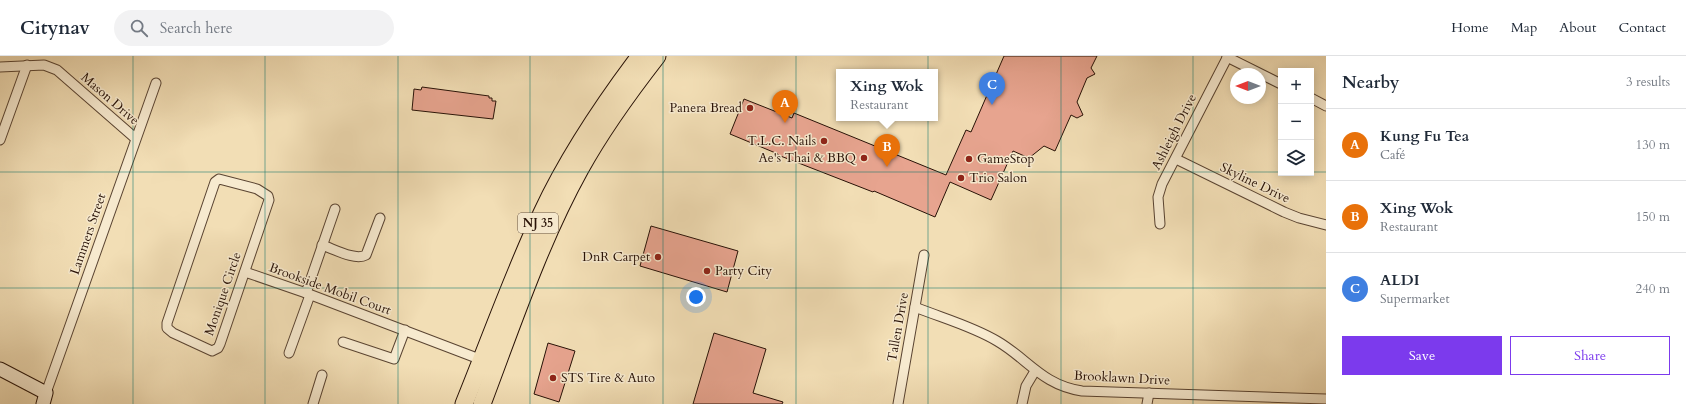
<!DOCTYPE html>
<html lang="en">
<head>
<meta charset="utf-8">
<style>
	body { margin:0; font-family:Cardo,serif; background:#f2f2f3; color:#1f2937 }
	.controls { position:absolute; right:12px; top:12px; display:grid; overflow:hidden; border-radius:0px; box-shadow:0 2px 10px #0003 }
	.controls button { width:36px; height:36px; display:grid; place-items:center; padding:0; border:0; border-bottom:1px solid #e0e1e3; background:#fff; color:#1f2937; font:20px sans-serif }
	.compass { position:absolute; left:1230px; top:12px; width:36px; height:36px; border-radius:50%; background:#fff; box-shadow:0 2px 10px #0003; rotate:270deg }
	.you { position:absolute; left:696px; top:241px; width:14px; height:14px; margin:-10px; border:3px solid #fff; border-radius:50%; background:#1a73e8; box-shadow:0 0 0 6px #1a73e833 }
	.badge { display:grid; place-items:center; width:26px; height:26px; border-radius:50%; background:#7c3aed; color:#fff; font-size:13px; font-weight:700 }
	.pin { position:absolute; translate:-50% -33px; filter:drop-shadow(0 1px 2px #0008) }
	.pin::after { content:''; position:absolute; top:21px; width:14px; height:12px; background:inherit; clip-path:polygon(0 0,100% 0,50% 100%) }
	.popup { position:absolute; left:836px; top:13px; width:102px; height:52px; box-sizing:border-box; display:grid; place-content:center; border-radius:0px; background:#fff; filter:drop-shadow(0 1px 3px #0005); font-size:13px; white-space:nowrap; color:#747a83 }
	.popup b { font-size:15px; color:#1f2937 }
	.popup::after { content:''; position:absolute; left:50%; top:100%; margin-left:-8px; border:8px solid transparent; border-top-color:#fff }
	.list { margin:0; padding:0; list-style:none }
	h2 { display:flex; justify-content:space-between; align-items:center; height:52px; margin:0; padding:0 16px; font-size:17px }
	h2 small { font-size:13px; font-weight:400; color:#747a83 }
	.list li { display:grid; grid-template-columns:26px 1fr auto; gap:12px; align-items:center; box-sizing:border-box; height:72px; padding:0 16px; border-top:1px solid #e0e1e3 }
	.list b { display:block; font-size:15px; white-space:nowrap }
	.list p { margin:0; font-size:13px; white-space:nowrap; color:#747a83 }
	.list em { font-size:13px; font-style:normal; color:#747a83 }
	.actions { display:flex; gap:8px; padding:12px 16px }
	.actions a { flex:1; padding:9px 0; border:1px solid #7c3aed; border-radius:0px; text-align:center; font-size:14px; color:#7c3aed }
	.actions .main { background:#7c3aed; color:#fff }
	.icon { flex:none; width:22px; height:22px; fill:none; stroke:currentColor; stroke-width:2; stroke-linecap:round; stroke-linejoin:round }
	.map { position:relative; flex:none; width:1326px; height:348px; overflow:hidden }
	header { display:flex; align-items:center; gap:24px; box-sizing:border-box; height:56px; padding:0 20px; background:#fff; border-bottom:1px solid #e0e1e3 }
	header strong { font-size:19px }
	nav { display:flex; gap:22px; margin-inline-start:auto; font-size:14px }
	.search { width:280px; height:36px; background:#f2f2f3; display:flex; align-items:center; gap:10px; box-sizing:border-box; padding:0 14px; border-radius:22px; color:#747a83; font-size:15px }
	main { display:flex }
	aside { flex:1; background:#fff }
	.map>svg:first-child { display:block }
	.building { fill:#e7a48f; stroke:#271106 }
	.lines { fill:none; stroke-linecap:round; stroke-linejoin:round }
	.street-casing { stroke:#5a4432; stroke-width:11 }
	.secondary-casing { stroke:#271106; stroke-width:15 }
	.highway-casing { stroke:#271106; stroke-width:19 }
	.street { stroke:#f7eacf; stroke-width:9 }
	.secondary { stroke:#f7eacf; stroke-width:13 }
	.highway { stroke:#f2deb5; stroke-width:17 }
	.grid { fill:none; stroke:#0f766e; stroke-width:1; stroke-opacity:0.55 }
	.poi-dot { fill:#8f2418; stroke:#f7eacf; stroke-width:1.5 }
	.labels { text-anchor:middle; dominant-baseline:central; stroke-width:3; stroke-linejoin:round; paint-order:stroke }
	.shield { fill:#f7eacf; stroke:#655242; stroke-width:1 }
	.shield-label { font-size:12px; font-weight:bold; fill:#271106 }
	.street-label { font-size:13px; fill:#271106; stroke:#f7eacf }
	.poi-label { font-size:13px; fill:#271106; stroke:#f7eacf; text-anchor:end }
</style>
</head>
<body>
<header>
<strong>Citynav</strong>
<div class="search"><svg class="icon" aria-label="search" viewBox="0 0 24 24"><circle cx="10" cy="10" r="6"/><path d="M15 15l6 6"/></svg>Search here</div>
<nav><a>Home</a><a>Map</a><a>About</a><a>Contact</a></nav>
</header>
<main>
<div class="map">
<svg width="1326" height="348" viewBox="0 0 1326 348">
	<rect width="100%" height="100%" fill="#f2deb5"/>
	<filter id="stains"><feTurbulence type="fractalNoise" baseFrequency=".005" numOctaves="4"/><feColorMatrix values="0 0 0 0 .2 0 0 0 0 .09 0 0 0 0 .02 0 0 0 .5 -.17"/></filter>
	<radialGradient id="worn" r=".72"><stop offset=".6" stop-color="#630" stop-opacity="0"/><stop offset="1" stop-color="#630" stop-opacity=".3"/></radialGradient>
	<g class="building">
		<path d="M1004,0H1097L1091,12L1095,18L1087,22L1077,46L1083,59L1077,62L1071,59L1055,95L1044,90L1029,102L1013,95L991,144L950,126L935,161L874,135L873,136L778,99V98L730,78L744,43L792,62L794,57L946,119L966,74L971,76Z"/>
		<path d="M422,31L489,40V42H492V45H496L493,63L412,54L414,33L421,34Z"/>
		<path d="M651,170L738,195L727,236L640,210Z"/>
		<path d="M714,277L766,293L753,337L783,346L782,348H693Z"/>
		<path d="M548,287L575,295L559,346L534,338Z"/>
	</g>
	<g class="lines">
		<g class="street-casing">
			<g id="street">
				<path d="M1227,1L1281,28"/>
				<path d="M0,11L44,9L57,14L135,82"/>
				<path d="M1311,42L1326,50"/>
				<path d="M0,84L27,9"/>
				<path d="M1176,103L1284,156L1299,162L1326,169"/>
				<path d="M219,123L257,133L268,140L269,144L220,288L218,292L212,295L173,277L167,272V267L215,126Z"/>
				<path d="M1160,168L1158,141L1162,128L1228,0"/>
				<path d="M322,189C334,193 355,205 366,199L380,162"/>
				<path d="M245,216L306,237L482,304"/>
				<path d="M306,237L335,153"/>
				<path d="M915,251C942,262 972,270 997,285C1028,303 1042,329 1082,335L1326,343"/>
				<path d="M343,286L394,303L405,274"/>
				<path d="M289,297L310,239"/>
				<path d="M46,337L156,27"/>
				<path d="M313,348L322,319"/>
				<path d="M898,348L924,199"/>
				<path d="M1022,348L1026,330L1035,315"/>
				<path d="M1147,348L1149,337"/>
			</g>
		</g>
		<g class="secondary-casing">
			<path id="secondary" d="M0,313L46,337L43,348"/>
		</g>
		<g class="highway-casing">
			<g id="highway">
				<path d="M464,348C490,284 513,219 542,157C568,101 603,49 640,0"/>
				<path d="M482,348C512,269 539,187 580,113C602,73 629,36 657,0"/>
			</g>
		</g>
		<use href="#street" class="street"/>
		<use href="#secondary" class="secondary"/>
		<use href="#highway" class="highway"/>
	</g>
	<path class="grid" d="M133,0V348M265,0V348M398,0V348M530,0V348M663,0V348M796,0V348M928,0V348M1061,0V348M1193,0V348M0,116H1281M1311,116H1326M0,232H1326"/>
	<g class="poi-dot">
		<circle cx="750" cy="52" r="4"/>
		<circle cx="824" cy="85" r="4"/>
		<circle cx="864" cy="102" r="4"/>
		<circle cx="969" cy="103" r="4"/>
		<circle cx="961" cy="122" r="4"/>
		<circle cx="658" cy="201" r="4"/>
		<circle cx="707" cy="215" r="4"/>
		<circle cx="553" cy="322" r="4"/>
	</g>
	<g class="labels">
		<rect class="shield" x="518" y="157" width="40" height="20" rx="3"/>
		<g class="shield-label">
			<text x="538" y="167">NJ 35</text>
		</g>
		<g class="street-label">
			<text transform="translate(110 43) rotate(41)">Mason Drive</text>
			<text transform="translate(1174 76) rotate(-63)">Ashleigh Drive</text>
			<text transform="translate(1255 127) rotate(26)">Skyline Drive</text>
			<text transform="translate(88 178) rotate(-71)">Lammers Street</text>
			<text transform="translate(330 233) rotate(20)">Brookside Mobil Court</text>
			<text transform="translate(223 238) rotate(-71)">Monique Circle</text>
			<text transform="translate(898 271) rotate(-80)">Tallen Drive</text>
			<text transform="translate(1122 322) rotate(3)">Brooklawn Drive</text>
		</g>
		<g class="poi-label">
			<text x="742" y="52">Panera Bread</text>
			<text x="816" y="85">T.L.C. Nails</text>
			<text x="856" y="102">Ae's Thai &amp; BBQ</text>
			<text x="977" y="103" text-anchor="start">GameStop</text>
			<text x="969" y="122" text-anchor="start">Trio Salon</text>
			<text x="650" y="201">DnR Carpet</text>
			<text x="715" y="215" text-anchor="start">Party City</text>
			<text x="561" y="322" text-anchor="start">STS Tire &amp; Auto</text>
		</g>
	</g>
	<rect width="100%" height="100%" filter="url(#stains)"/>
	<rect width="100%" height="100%" fill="url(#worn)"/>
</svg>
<div class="controls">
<button>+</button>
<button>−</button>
<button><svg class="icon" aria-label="layers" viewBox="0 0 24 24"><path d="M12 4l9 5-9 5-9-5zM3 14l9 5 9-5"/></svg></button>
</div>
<svg class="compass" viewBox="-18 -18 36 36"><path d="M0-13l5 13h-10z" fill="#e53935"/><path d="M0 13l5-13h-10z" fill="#747a83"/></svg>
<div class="you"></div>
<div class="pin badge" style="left:785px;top:67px;background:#e8710a">A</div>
<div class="pin badge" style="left:887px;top:111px;background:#e8710a">B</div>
<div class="popup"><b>Xing Wok</b>Restaurant</div>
<div class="pin badge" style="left:992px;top:49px;background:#3f7fe0">C</div>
</div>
<aside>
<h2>Nearby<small>3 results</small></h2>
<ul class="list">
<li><span class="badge" style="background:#e8710a">A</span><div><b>Kung Fu Tea</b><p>Café</p></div><em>130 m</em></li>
<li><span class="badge" style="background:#e8710a">B</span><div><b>Xing Wok</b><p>Restaurant</p></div><em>150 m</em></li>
<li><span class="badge" style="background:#3f7fe0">C</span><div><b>ALDI</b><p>Supermarket</p></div><em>240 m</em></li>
</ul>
<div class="actions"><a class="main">Save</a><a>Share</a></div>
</aside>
</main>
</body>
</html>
